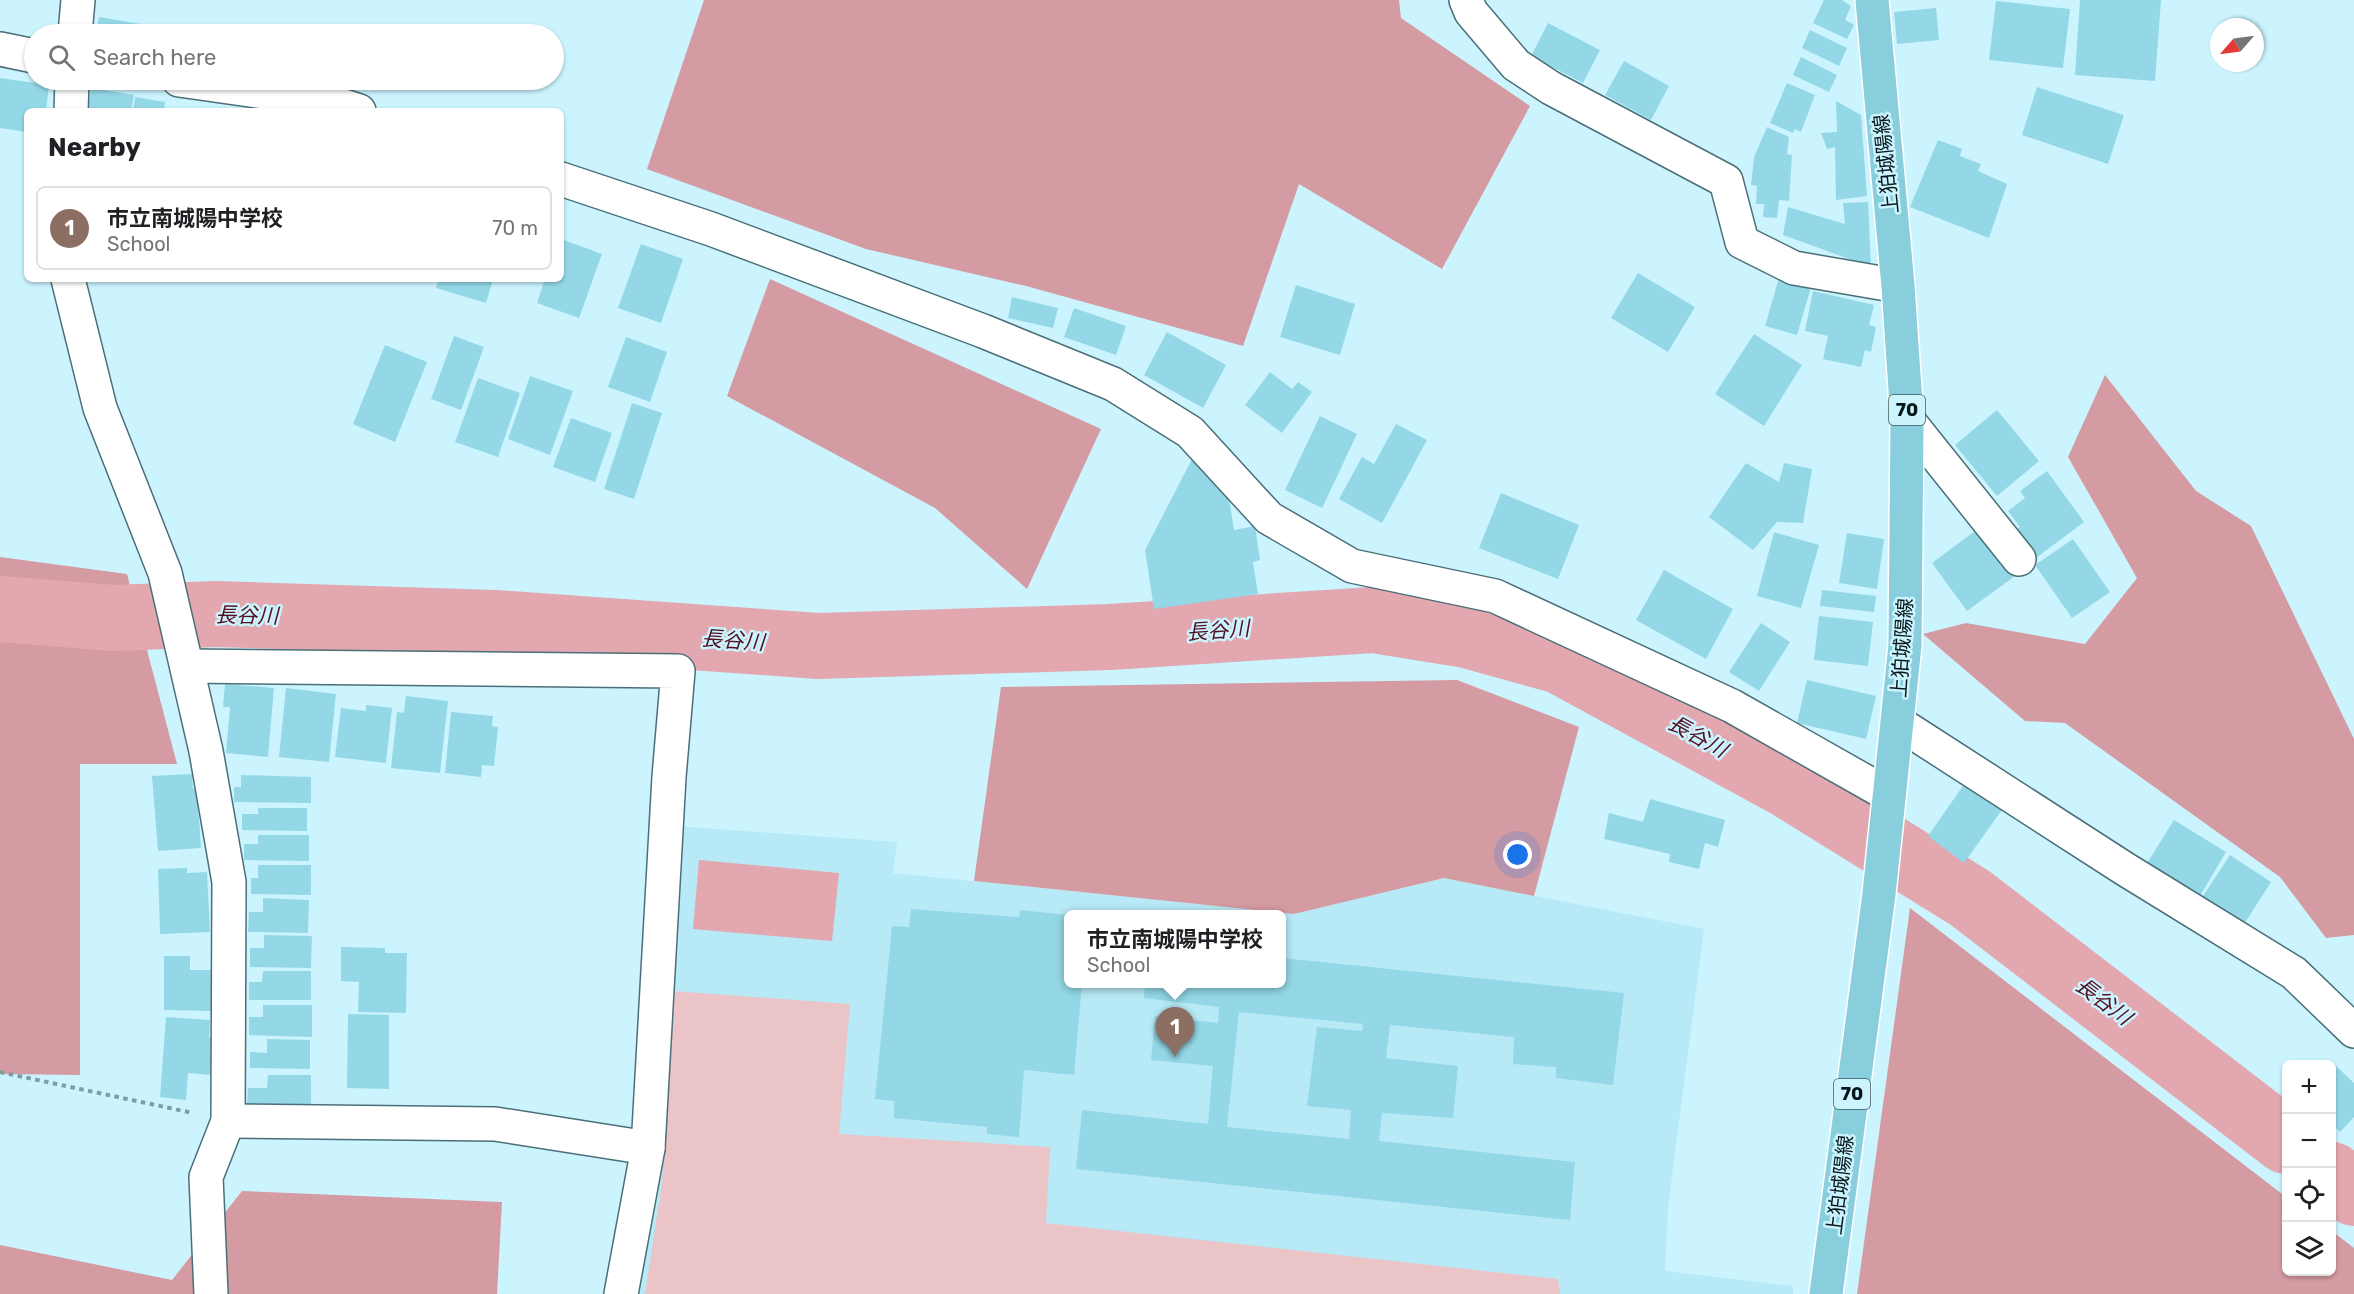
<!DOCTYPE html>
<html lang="en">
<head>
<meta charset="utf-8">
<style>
	body { margin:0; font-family:Rubik,"Noto Sans JP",sans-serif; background:#f6f6f6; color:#202124 }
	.controls { position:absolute; right:18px; bottom:18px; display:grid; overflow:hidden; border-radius:9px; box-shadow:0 2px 4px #0004 }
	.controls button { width:54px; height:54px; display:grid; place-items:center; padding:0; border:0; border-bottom:2px solid #e0e0e0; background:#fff; color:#202124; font:30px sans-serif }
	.compass { position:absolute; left:2210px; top:18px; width:54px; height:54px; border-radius:50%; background:#fff; box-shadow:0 2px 4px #0004; rotate:242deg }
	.you { position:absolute; left:1518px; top:855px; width:21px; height:21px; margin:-15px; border:4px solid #fff; border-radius:50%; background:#1a73e8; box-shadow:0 0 0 9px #1a73e833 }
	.badge { display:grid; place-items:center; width:39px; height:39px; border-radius:50%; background:#db2777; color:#fff; font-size:20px; font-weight:700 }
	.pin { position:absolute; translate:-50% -50px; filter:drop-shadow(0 2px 3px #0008) }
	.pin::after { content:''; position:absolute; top:32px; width:21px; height:18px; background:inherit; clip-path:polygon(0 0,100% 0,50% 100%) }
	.popup { position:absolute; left:1064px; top:910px; width:222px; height:78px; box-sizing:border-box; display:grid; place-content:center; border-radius:9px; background:#fff; filter:drop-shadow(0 2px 4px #0005); font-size:20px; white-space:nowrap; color:#757577 }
	.popup b { font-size:22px; color:#202124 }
	.popup::after { content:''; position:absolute; left:50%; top:100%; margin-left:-12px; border:12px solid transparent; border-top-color:#fff }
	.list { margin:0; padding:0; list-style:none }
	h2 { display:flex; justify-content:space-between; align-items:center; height:78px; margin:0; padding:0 24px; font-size:26px }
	h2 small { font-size:20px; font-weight:400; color:#757577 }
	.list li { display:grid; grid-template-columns:39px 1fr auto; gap:18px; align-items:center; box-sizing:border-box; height:84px; margin:0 12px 12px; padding:0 12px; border:2px solid #e0e0e0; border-radius:9px }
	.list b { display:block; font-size:22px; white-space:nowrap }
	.list p { margin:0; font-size:20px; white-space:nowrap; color:#757577 }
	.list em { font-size:20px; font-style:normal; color:#757577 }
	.icon { flex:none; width:33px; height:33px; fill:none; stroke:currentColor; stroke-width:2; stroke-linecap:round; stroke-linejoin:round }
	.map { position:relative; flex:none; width:2354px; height:1294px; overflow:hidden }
	.search { position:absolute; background:#fff; box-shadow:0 2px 4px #0004; left:24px; top:24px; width:540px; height:66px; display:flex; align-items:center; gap:15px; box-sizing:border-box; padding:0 21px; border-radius:33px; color:#757577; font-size:22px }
	.panel { position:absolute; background:#fff; box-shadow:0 2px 4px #0004; left:24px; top:108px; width:540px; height:174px; border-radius:9px }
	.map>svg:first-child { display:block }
	.built { fill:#b7eaf6; fill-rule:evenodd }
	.green { fill:#ebc4c8 }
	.forest { fill:#d59ba2 }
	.water { fill:#e3a7af }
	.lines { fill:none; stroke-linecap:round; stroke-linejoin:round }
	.river { stroke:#e3a7af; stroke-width:66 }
	.building { fill:#94d8e7; fill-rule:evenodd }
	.street-casing { stroke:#4a6f78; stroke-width:36 }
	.primary-casing { stroke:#fff; stroke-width:36 }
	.path { stroke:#7e9da4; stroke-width:4; stroke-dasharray:4.5 4.5; stroke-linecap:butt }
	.street { stroke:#fff; stroke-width:33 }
	.primary { stroke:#88cedc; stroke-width:33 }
	.labels { text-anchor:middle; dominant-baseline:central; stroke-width:5; stroke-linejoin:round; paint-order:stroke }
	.shield { fill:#cbf4fe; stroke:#42595e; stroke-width:1.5 }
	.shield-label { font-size:18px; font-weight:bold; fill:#07161a }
	.street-label { font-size:20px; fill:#07161a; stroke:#cbf4fe }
	.water-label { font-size:21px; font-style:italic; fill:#550f21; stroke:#cbf4fe }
</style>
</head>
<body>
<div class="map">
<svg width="2354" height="1294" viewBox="0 0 2354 1294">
	<rect width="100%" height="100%" fill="#cbf4fe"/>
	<path class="built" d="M675,826L897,842L893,873L1294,914L1444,878L1704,929L1668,1207L1665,1271L1793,1286V1294H638ZM1068,914H1282V984H1068Z"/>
	<path class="green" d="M673,991L850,1004L839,1134L1050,1147L1046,1223L1558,1279L1560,1294H645L662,1183Z"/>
	<g class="forest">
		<path d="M704,0H1399L1401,18L1530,106L1442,269L1299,184L1243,346L1026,286L866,249L647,169Z"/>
		<path d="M770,279L1101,429L1027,589L935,508L727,396Z"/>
		<path d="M2105,375L2196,491L2251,526L2354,739V935L2326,938L2280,877L2065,723L2025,721L1923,634L1966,623L2085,644L2137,578L2068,457Z"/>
		<path d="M0,557L127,574L177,764H80V1075L0,1074Z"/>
		<path d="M1457,680L1579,727L1534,896L1444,878L1294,914L974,881L1001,687Z"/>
		<path d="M1910,908L2286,1197V1272H2332V1231L2354,1248V1294H1857Z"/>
		<path d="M242,1191L502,1202L497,1294H0V1245L172,1280Z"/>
	</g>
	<path class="water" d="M699,860L839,873L832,941L693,929Z"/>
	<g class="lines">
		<g class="river">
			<path d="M0,609L113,618L216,614L495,623L818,646L1110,637L1373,620L1466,635L1560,661L1786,784L1970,898L2286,1141"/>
			<path d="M2332,1175L2354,1193"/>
		</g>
	</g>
	<g class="building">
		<path d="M1824,0H1842L1851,6L1845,20L1854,25L1847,39L1813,23Z"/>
		<path d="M2080,0H2161L2155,81L2075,75Z"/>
		<path d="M1996,1L2070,9L2063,68L1989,60Z"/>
		<path d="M1936,8L1939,40L1897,44L1894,12Z"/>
		<path d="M99,17L152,26L151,34H96Z"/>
		<path d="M1548,23L1600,50L1583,83L1531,56Z"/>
		<path d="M1810,30L1847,48L1839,66L1802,48Z"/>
		<path d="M1801,57L1837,75L1829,92L1793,75Z"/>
		<path d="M1624,61L1669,86L1651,120L1605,95Z"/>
		<path d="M0,78L49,85L46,111H27V132L0,128Z"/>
		<path d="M1787,83L1815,95L1801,132L1795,129L1793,133L1770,123Z"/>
		<path d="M2037,87L2124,115L2108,164L2022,135Z"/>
		<path d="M91,88L134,95L131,111H88Z"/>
		<path d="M135,97L165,102L164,111H133Z"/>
		<path d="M1836,101L1861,115L1867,196L1836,200L1835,147L1827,149L1821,133L1837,132Z"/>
		<path d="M1767,127L1789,137L1787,154L1792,155L1789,201L1779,200L1777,218L1763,217L1764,204H1756L1757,186L1751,185L1754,157Z"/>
		<path d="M1938,140L1962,149L1960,156L1981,164L1978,171L2007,184L1989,238L1910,207Z"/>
		<path d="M1868,202L1871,267L1783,235L1788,207L1845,224L1843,203Z"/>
		<path d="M561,239L602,254L579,318L537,303L545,279H561Z"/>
		<path d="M641,244L683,259L661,323L618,308Z"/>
		<path d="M1638,273L1695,307L1668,352L1611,318Z"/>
		<path d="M1779,278L1811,287L1797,335L1765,326Z"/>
		<path d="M439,279H493L486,303L436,288Z"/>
		<path d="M1296,285L1355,304L1340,355L1280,337Z"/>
		<path d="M1813,291L1874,305L1869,325L1876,327L1871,352L1865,350L1861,367L1823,359L1828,336L1805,331Z"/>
		<path d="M1012,297L1058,308L1053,328L1008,318Z"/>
		<path d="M1074,308L1126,326L1116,355L1064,337Z"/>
		<path d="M1167,332L1226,365L1203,408L1144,375Z"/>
		<path d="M1754,334L1802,365L1764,426L1715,394Z"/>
		<path d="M454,336L484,347L461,410L431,399Z"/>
		<path d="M626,337L667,352L650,402L608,387Z"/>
		<path d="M385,345L427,362L395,442L353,424Z"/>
		<path d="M1270,372L1292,389L1298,382L1312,392L1282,433L1245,405Z"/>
		<path d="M530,376L573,391L550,455L508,439Z"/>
		<path d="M478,378L520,393L498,457L455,442Z"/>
		<path d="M632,403L662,413L634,499L604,489Z"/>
		<path d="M1997,410L2039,461L1997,496L1955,445Z"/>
		<path d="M1320,416L1357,434L1322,508L1285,490Z"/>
		<path d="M571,418L612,433L595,482L553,467Z"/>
		<path d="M1396,424L1427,440L1382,523L1339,499L1362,457L1374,464Z"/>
		<path d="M1192,459L1229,498L1234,530L1255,526L1260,560L1253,562L1258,594L1154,609L1145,550Z"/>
		<path d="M1746,463L1779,482L1784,463L1812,469L1803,523L1777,522L1753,550L1709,517Z"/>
		<path d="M2047,471L2084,522L2036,558L2015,530L2020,527L2008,511L2025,498L2020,491Z"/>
		<path d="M1501,493L1579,525L1558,579L1479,548Z"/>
		<path d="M1979,528L2015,576L1967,611L1932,563Z"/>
		<path d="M1774,532L1819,545L1801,608L1757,596Z"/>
		<path d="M1847,533L1884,539L1877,589L1839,583Z"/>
		<path d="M2073,539L2110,592L2072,618L2035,565Z"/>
		<path d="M1664,570L1733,609L1706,659L1636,620Z"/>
		<path d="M1822,590L1876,596L1874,612L1820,606Z"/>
		<path d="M1819,616L1873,622L1868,666L1814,660Z"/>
		<path d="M1761,623L1790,642L1759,691L1729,672Z"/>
		<path d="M1807,680L1876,696L1866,739L1797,723Z"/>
		<path d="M225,684L274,688L268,757L226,753L230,707H223Z"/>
		<path d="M286,688L336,694L329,762L279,757Z"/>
		<path d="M406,696L448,701L440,773L391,768L397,712L404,713Z"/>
		<path d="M366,705L392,708L386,763L335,757L341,708L366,711Z"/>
		<path d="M451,712L493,716L492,726L498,727L494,766L482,765L481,777L445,773Z"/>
		<path d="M192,774L193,789L197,788L201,848L158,851L152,776Z"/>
		<path d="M241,775L311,777V803L234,802V787H241Z"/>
		<path d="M1967,780L2004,807L1964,863L1928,836Z"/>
		<path d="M1650,799L1725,820L1718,847L1705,843L1699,869L1669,862L1670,854L1604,839L1609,813L1643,822Z"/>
		<path d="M258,808H307V831L242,830V814H258Z"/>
		<path d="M2174,820L2226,852L2197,901L2144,868Z"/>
		<path d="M258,835H309V861L244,860V844H258Z"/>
		<path d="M2230,855L2271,882L2241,929L2199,902Z"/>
		<path d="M258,865H311V895L251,894V878H258Z"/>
		<path d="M187,868V873L207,872L210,932L160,934L158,869Z"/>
		<path d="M263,898L309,900L308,933L248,932L249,912H263Z"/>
		<path d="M911,909L1019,917L1020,910L1068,915V984H1082L1074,1075L1024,1070L1019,1137L987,1134V1127L894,1118V1101L875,1099L892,926L909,927Z"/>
		<path d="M264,935L312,936L311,968L250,967V948H264Z"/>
		<path d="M341,947L385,948V953H407L406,1013L358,1012L359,982L341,981Z"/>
		<path d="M164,956H190V970H212V1011L164,1010Z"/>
		<path d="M1282,958L1624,993L1613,1085L1556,1078V1067L1513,1064L1514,1037L1390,1025L1386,1058L1458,1066L1453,1118L1382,1113L1379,1141L1575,1162L1570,1220L1076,1169L1082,1110L1208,1124L1213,1066L1151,1060L1155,1016L1218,1023L1219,1007L1144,998L1145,984H1282ZM1239,1012L1363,1024L1362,1031L1317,1027L1307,1106L1351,1110L1349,1139L1227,1127Z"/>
		<path d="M263,971H311V1000H249V982H262Z"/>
		<path d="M263,1005H312V1037L249,1035V1017H263Z"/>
		<path d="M348,1014L389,1015V1089L347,1088Z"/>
		<path d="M166,1017L210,1020L209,1037L214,1038L212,1075L188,1073L186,1100L160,1097Z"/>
		<path d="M267,1039L310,1040V1069L250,1068V1052L267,1053Z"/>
		<path d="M2334,1064L2354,1083V1117L2340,1132L2332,1124V1067Z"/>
		<path d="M268,1075H311V1105L247,1104L248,1088H267Z"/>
	</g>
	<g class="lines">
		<g class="street-casing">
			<g id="street">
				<path d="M1466,0L1471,12L1516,65L1551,88L1726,181L1742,242L1794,268L1898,286"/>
				<path d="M75,34L78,0"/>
				<path d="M0,49L34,56"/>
				<path d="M179,80L328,101L359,111"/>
				<path d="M71,111L72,80"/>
				<path d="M561,179L711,229L983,331L1113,384L1190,432L1269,518L1352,566L1495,596L1732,706L1889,795"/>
				<path d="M68,279L100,408L165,573L206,751L229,882L228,1121L206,1177L211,1294"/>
				<path d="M1907,419L2019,559"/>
				<path d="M188,666L678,671L669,777L648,1148L621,1294"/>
				<path d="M1897,722L2125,869L2294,973L2354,1031"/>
				<path d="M228,1121L495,1124L648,1148"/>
			</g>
		</g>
		<g class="primary-casing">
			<path id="primary" d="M1826,1294L1879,894L1905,645L1907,419L1898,286L1872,0"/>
		</g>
		<path class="path" d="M0,1072L193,1113"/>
		<use href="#street" class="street"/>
		<use href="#primary" class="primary"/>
	</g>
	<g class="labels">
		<g class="shield">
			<rect x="1889" y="395" width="36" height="30" rx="4.5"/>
			<rect x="1834" y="1079" width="36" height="30" rx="4.5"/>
		</g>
		<g class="shield-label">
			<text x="1907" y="410">70</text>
			<text x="1852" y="1094">70</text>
		</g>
		<g class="street-label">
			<text transform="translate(1886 164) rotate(-96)">上狛城陽線</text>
			<text transform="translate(1902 648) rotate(-86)">上狛城陽線</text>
			<text transform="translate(1840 1185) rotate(-83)">上狛城陽線</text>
		</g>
		<g class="water-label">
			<text transform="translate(247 615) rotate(1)">長谷川</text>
			<text transform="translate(1218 630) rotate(-4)">長谷川</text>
			<text transform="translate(733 640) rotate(4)">長谷川</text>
			<text transform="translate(1698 736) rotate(29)">長谷川</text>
			<text transform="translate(2104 1001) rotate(37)">長谷川</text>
		</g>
	</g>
</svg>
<div class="controls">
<button>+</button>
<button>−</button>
<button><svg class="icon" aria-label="locate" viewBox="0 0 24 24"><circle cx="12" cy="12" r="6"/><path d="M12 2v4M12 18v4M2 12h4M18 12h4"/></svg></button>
<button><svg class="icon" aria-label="layers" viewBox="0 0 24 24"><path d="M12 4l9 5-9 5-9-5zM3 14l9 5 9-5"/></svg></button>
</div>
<svg class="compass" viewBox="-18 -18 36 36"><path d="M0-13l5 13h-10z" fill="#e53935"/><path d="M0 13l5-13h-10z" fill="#757577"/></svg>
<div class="you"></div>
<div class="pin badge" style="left:1175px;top:1057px;background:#8d6e63">1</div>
<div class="popup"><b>市立南城陽中学校</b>School</div>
<div class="search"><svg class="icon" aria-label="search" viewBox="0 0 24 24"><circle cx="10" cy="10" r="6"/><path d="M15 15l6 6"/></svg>Search here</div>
<section class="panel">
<h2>Nearby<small></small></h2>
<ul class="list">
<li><span class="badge" style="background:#8d6e63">1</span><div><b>市立南城陽中学校</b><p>School</p></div><em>70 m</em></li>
</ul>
</section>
</div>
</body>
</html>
